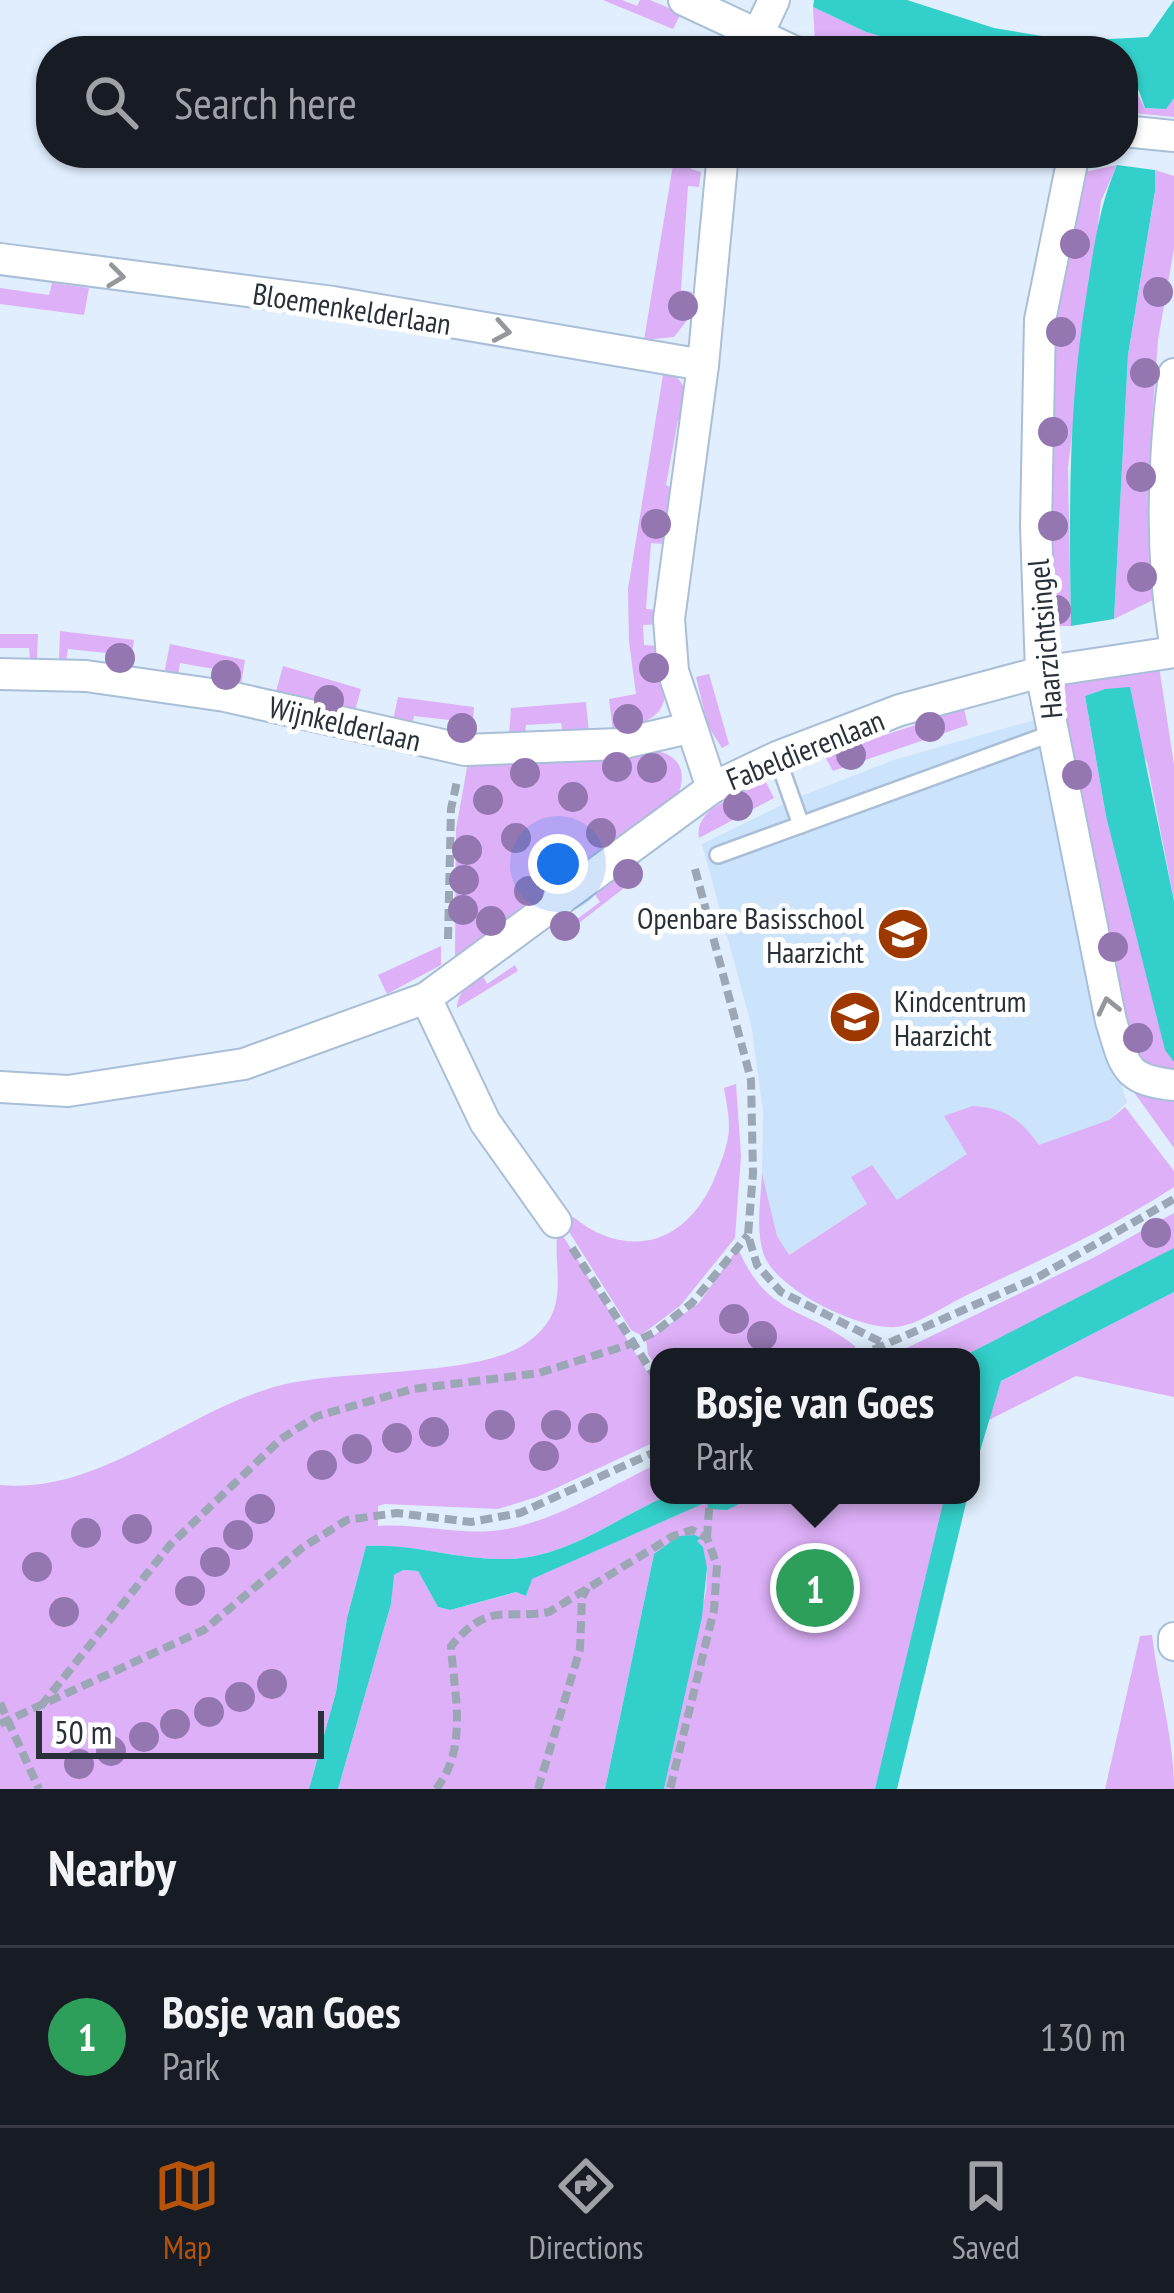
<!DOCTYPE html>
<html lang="en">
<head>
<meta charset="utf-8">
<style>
	body { margin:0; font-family:"PT Sans Narrow",sans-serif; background:#20242c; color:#f1f3f6 }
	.scale { position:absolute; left:36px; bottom:30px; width:288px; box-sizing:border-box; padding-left:12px; border:6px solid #28303a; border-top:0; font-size:33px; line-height:42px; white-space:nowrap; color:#28303a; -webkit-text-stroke:9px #fff; paint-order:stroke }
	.you { position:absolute; left:558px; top:864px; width:42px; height:42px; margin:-30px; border:9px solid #fff; border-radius:50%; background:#1a73e8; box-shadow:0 0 0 18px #1a73e833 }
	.badge { display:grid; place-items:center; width:78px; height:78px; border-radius:50%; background:#b45309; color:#fff; font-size:39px; font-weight:700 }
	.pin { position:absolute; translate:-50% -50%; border:6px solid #fff; box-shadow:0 3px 12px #0006 }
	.popup { position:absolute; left:650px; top:1348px; width:330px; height:156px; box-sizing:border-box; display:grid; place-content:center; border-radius:24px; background:#171b24; filter:drop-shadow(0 3px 9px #0005); font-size:39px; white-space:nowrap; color:#9ea1a6 }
	.popup b { font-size:45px; color:#f1f3f6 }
	.popup::after { content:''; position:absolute; left:50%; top:100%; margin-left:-24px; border:24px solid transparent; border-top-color:#171b24 }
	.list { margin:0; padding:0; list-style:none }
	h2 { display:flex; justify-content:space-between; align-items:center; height:156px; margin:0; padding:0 48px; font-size:51px }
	h2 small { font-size:39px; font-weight:400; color:#9ea1a6 }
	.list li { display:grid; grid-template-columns:78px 1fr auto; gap:36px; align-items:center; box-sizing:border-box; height:180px; padding:0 48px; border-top:3px solid #363941 }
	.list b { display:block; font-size:45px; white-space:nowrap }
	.list p { margin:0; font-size:39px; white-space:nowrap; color:#9ea1a6 }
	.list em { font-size:39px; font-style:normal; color:#9ea1a6 }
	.icon { flex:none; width:66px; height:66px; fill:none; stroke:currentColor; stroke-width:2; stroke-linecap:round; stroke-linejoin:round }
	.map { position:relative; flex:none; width:1174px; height:1789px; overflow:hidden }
	.search { position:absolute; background:#171b24; box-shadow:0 3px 9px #0004; left:36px; right:36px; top:36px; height:132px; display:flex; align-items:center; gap:30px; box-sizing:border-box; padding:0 42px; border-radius:48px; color:#9ea1a6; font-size:45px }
	.sheet { height:336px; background:#171b24 }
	nav { display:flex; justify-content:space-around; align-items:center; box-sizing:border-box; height:168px; border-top:3px solid #363941; background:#171b24; font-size:33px; color:#9ea1a6 }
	nav a { display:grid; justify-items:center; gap:6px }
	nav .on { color:#b45309 }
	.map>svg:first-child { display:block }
	.built { fill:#cce3fc }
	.green { fill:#ddb0f8 }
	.water { fill:#33d0cb }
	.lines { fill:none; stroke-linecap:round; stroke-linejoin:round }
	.lane-casing { stroke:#a9bfd8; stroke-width:20 }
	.street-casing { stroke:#a9bfd8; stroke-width:34 }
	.path { stroke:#9ba7b4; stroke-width:8; stroke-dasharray:12 6; stroke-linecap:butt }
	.lane { stroke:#fff; stroke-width:15 }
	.street { stroke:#fff; stroke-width:30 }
	.tree { fill:#9476b1 }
	.oneway { stroke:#94989c }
	.labels { text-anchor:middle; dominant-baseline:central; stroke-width:10; stroke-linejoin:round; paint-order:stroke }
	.street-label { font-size:30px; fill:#28303a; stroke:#fff }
	.poi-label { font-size:30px; fill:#28303a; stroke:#fff; text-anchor:end }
</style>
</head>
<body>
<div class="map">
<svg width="1174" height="1789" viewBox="0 0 1174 1789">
	<rect width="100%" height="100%" fill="#e0eefd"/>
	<path class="built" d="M1034,720L1100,1024L1127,1102L1109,1120L896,1201L867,1204L788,1255L777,1236L762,1173L763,1111L751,1024L702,844L796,798L894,760Z"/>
	<g class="green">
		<path d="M603,0H622L637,6L640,0H650L681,13L673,29Z"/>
		<path d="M813,7L866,32L933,51H835L815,44Z"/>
		<path d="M1123,79L1130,80L1145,108L1165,109L1174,98V117L1123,112Z"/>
		<path d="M675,153H695L691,169L701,172L699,187L688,186L681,290L692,292L691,315L674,337L644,340Z"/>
		<path d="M1117,165L1101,201L1068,467L1071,626H1055L1048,609L1051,332L1085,172Z"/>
		<path d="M1155,170L1174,176V249L1158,340L1152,420L1155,599L1114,619L1128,355L1155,192Z"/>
		<path d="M52,283L89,288L84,315L0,304V288L49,295Z"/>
		<path d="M664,369C688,380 689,398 687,422L678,420L666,485L676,489L663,544L651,543L646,609L657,610L658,624L643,625L644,645L658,646C669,701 675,718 613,731L609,699L636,694L629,641L628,589Z"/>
		<path d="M60,631L134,640L130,666L107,665V653L68,649L66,661L59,660Z"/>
		<path d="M0,634H38L37,659L30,660L29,648H0Z"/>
		<path d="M170,644L245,660L241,685L213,682L214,669L180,663L178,676L164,674Z"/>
		<path d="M283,666L361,689L354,714L275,695Z"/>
		<path d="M1159,666L1174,765V900L1147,762L1105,689L1085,696L1106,816L1174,1062V1077L1146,1071L1129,1041L1055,685Z"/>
		<path d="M709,674L729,744L722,748L708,726L696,677Z"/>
		<path d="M398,697L474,707L472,735L449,733L450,720L414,716L411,728L392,725Z"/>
		<path d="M586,702L589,733L563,734L561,723L526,725L525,736L509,737L511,708Z"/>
		<path d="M964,709L968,725L833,771L824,755Z"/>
		<path d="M649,750C675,752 688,767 679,792L455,957L456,829L468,762L595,761Z"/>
		<path d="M766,782L774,798L699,838C693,807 742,794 766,782Z"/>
		<path d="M633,863L642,874L561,937L552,926L567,914L573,922L600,902L594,893Z"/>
		<path d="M441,946V965L387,994L378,975Z"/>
		<path d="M515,965L518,971L457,1008C458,991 469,985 483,976L487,984Z"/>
		<path d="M736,1084L741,1156L735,1238L680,1306L641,1335L631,1330L563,1222L573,1217C628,1261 685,1244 713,1182C720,1165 729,1145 729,1126C729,1114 726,1100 724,1088Z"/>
		<path d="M1128,1084L1174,1096V1148Z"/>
		<path d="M973,1106C1006,1108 1021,1120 1039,1145L1109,1120L1125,1107L1174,1171V1187C1108,1230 1034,1263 963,1297C943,1307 917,1325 896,1327C859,1330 777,1290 764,1255C755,1229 761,1200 762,1173L777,1236L789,1255L867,1204L851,1177L872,1165L897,1200L967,1154L944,1116Z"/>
		<path d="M1174,1213V1248L1162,1256L962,1357H888L1093,1258Z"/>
		<path d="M558,1228L659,1391V1440L537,1497L498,1509L385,1504L378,1506V1526C419,1523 460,1536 501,1530C555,1522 610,1486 659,1463V1495H669C615,1518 567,1559 505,1559C458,1560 413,1544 366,1546L347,1618L336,1692L309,1789H0V1485C104,1494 185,1409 282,1385C344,1369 477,1377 525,1344C575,1310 551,1271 558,1228Z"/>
		<path d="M738,1248C767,1318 807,1307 856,1347L839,1357H659V1371L648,1354L646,1341L699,1303Z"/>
		<path d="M1174,1292V1397L1076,1376L987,1421L1001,1381Z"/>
		<path d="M757,1495H951L875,1789H664L706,1591L707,1568L687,1535L654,1554L605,1789H338L391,1604L393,1575L402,1570L418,1571L438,1607L450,1610L517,1592L526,1596L531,1579L709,1501C728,1513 738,1504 757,1495Z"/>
		<path d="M1152,1635C1158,1687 1174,1737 1174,1789H1105L1140,1636Z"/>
	</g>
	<g class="water">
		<path d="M814,0H907L994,28L1072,41L1148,37L1174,0V98L1166,109L1145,108L1139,91L1130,80L1123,79V51H933L866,32L813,7Z"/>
		<path d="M1117,165L1155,170V191L1128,355L1114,619L1071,626C1069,509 1068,407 1087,291C1094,247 1099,206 1117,165Z"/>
		<path d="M1130,687L1174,901V1062L1165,1050L1106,816L1085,696L1105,689Z"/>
		<path d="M1174,1248V1292L1001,1381L971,1481V1357H962Z"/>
		<path d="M669,1495H757L727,1510L708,1509L707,1502L532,1579L526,1596L516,1592L450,1610L438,1607L418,1571L403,1570L394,1575L391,1604L338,1789H309L336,1692L347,1618L366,1546C413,1543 458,1560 505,1559C567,1559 615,1518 669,1495Z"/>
		<path d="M945,1495H968L897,1789H875Z"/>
		<path d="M695,1535L701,1538L697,1541L703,1547L707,1568L702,1617L664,1789H605L654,1554L679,1536Z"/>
	</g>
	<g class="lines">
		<g class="lane-casing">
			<g id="lane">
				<path d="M777,757L801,825"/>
				<path d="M718,855L1053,733"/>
			</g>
		</g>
		<g class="street-casing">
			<g id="street">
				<path d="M684,0L793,51"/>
				<path d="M750,51L774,0"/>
				<path d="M1123,131L1174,136"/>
				<path d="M1074,153L1040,320L1036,526L1041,672L1111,1021C1125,1065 1123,1080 1174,1085"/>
				<path d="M0,259L333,302L703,365"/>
				<path d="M1174,374C1163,461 1160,550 1174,637"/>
				<path d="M0,674L86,676L225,696L465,750L620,744L689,728"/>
				<path d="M712,788L673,671L669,619L703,365L723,153"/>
				<path d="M426,998L485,1122L556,1222"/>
				<path d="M0,1087L68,1091L244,1064L426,998L712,788L777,757L900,710L1041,672L1174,652"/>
				<path d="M1174,1638V1645"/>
			</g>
		</g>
		<g class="path">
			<path d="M695,869L751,1080L753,1173L748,1235L757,1265L781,1292L885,1344"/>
			<path d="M448,939L451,809L457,781"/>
			<path d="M572,1248L659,1383"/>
			<path d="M857,1357L1040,1276L1174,1199"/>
			<path d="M707,1538L710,1495"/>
			<path d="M0,1703L39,1789"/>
			<path d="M41,1706L170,1545L281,1439L317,1416L413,1389L539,1373L631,1344L655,1332L692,1303L748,1235"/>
			<path d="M0,1724L204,1630L303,1547L347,1520L397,1513L471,1522L520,1513L659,1450"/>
			<path d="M436,1789C469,1747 454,1694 451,1646C490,1601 501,1620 549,1612L673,1536L692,1530L707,1538L717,1565L714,1610L670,1789"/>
			<path d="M538,1789L580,1649L582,1598L587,1588"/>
		</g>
		<use href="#lane" class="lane"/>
		<use href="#street" class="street"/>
	</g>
	<g class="tree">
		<circle cx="1075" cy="244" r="15"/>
		<circle cx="1158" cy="292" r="15"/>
		<circle cx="683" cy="306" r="15"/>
		<circle cx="1061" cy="332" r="15"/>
		<circle cx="1145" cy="373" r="15"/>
		<circle cx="1053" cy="432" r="15"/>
		<circle cx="1141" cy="477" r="15"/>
		<circle cx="656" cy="524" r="15"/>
		<circle cx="1053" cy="526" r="15"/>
		<circle cx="1142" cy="577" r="15"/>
		<circle cx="1056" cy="610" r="15"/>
		<circle cx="120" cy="658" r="15"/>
		<circle cx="654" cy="668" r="15"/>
		<circle cx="226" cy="675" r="15"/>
		<circle cx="329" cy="700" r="15"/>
		<circle cx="628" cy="719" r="15"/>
		<circle cx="930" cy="727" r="15"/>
		<circle cx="462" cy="728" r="15"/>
		<circle cx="851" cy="755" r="15"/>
		<circle cx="617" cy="767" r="15"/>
		<circle cx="652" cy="768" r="15"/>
		<circle cx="525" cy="773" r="15"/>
		<circle cx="1077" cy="775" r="15"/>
		<circle cx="573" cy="797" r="15"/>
		<circle cx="488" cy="800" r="15"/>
		<circle cx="738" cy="806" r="15"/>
		<circle cx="601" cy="833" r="15"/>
		<circle cx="516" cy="838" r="15"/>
		<circle cx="467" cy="850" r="15"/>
		<circle cx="565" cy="861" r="15"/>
		<circle cx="628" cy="874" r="15"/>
		<circle cx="464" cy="880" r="15"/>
		<circle cx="529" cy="891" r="15"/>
		<circle cx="463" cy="910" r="15"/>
		<circle cx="491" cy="921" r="15"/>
		<circle cx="565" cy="926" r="15"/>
		<circle cx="1113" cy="947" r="15"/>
		<circle cx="1138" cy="1038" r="15"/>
		<circle cx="1156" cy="1233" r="15"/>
		<circle cx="734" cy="1319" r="15"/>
		<circle cx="762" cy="1336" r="15"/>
		<circle cx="500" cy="1425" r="15"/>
		<circle cx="556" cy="1425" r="15"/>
		<circle cx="593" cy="1428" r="15"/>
		<circle cx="434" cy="1432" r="15"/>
		<circle cx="397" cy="1438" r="15"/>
		<circle cx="357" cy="1449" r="15"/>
		<circle cx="544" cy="1456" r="15"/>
		<circle cx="322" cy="1465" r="15"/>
		<circle cx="260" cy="1509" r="15"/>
		<circle cx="137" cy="1529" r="15"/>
		<circle cx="86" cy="1533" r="15"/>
		<circle cx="238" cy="1535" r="15"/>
		<circle cx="215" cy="1562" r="15"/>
		<circle cx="37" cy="1567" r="15"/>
		<circle cx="190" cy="1591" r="15"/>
		<circle cx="64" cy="1612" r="15"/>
		<circle cx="272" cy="1684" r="15"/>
		<circle cx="240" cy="1697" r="15"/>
		<circle cx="209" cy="1712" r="15"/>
		<circle cx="175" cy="1724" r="15"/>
		<circle cx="144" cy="1737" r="15"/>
		<circle cx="111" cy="1751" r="15"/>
		<circle cx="79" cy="1764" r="15"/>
	</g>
	<defs><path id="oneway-chevron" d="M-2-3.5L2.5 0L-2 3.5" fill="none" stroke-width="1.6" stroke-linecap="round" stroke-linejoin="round" transform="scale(3)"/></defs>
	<g class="oneway">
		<use href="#oneway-chevron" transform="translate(116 276) rotate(7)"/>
		<use href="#oneway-chevron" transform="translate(502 331) rotate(10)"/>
		<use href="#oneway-chevron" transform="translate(1108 1006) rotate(-103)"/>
	</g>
	<defs>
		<g id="school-disc" transform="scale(2.7)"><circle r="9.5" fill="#9c3800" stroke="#fff"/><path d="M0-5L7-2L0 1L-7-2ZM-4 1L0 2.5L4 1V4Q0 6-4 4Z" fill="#fff"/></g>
	</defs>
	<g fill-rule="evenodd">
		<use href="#school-disc" x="903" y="934"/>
		<use href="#school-disc" x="855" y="1017"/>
	</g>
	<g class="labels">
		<g class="street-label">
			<text transform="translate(352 308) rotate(9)">Bloemenkelderlaan</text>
			<text transform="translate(1044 639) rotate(-95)">Haarzichtsingel</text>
			<text transform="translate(345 723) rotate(13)">Wijnkelderlaan</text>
			<text transform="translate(805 749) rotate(-22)">Fabeldierenlaan</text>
		</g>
		<g class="poi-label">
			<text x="864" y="917">Openbare Basisschool<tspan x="864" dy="34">Haarzicht</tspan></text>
			<text x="894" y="1000" text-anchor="start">Kindcentrum<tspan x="894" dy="34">Haarzicht</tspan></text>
		</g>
	</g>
</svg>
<div class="scale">50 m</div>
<div class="you"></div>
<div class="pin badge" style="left:815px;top:1588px;background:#2e9e5b">1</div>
<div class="popup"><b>Bosje van Goes</b>Park</div>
<div class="search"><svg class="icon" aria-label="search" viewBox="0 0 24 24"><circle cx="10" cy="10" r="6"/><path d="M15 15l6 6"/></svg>Search here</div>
</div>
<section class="sheet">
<h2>Nearby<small></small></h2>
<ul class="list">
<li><span class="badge" style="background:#2e9e5b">1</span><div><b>Bosje van Goes</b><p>Park</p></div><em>130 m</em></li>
</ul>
</section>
<nav>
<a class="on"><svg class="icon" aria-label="map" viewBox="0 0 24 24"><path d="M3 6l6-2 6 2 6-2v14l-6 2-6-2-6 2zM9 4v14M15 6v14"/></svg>Map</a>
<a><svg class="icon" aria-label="directions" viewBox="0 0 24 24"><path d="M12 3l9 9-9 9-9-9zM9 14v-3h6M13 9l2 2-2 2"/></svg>Directions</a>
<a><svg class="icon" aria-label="saved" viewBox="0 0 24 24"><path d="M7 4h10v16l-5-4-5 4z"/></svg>Saved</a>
</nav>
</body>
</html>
